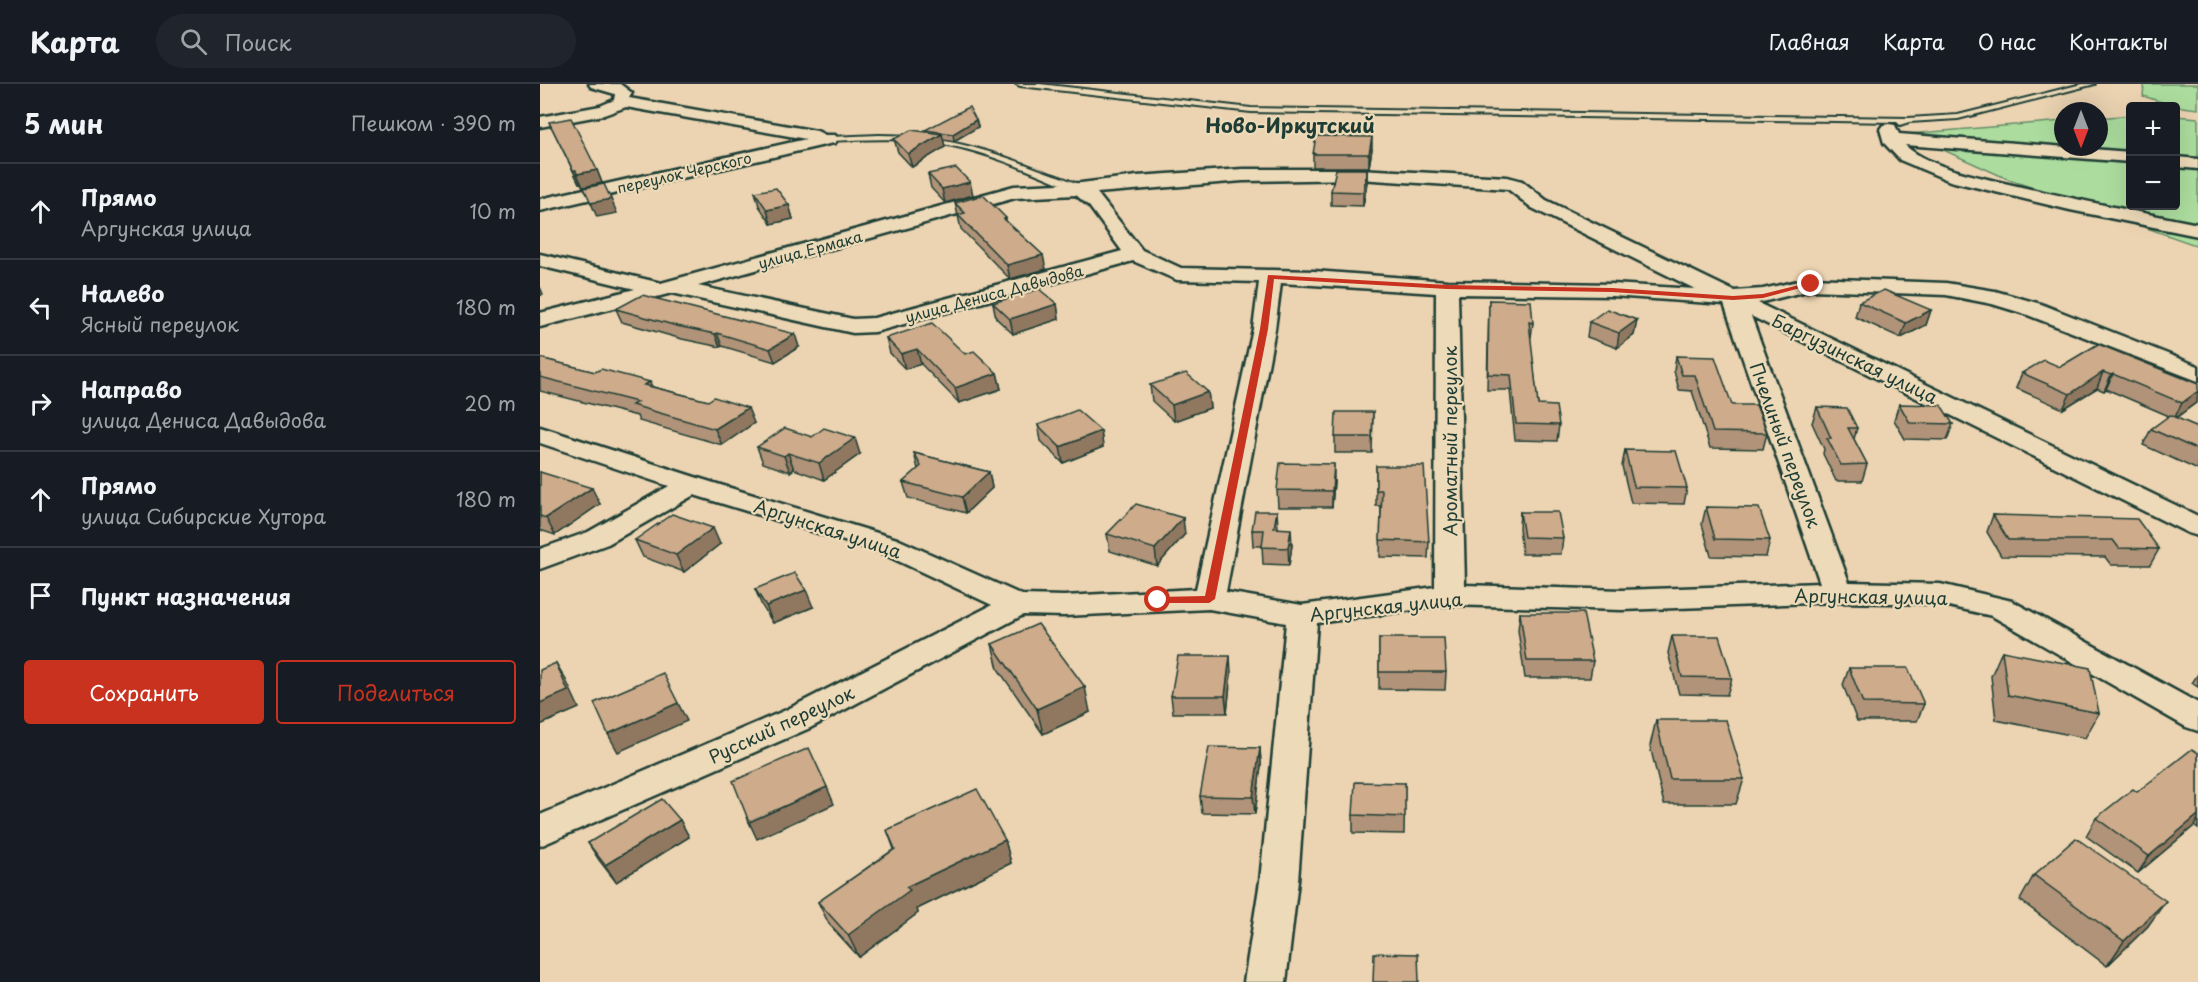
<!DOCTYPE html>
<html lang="ru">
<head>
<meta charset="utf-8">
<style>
	body { margin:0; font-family:"Playpen Sans",sans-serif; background:#20242c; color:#f1f3f6 }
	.controls { position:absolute; right:18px; top:18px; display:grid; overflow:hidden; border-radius:6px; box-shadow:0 6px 24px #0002 }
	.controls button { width:54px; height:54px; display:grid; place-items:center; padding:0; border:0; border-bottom:2px solid #363941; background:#171b24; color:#f1f3f6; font:30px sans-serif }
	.compass { position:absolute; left:1514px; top:18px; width:54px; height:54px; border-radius:50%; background:#171b24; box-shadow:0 6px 24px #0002; rotate:180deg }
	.stop { position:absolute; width:18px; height:18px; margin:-14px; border:4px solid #c8321e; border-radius:50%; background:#fff }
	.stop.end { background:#c8321e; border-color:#fff; box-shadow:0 2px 6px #0008 }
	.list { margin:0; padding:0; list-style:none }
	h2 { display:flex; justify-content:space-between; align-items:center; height:78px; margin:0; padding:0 24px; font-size:26px }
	h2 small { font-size:20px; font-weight:400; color:#9ea1a6 }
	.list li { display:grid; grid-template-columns:39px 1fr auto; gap:18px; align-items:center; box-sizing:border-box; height:96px; padding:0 24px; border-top:2px solid #363941 }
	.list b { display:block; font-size:22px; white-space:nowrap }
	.list p { margin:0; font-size:20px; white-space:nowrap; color:#9ea1a6 }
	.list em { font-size:20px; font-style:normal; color:#9ea1a6 }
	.actions { display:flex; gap:12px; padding:18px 24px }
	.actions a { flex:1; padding:14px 0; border:2px solid #c8321e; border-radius:6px; text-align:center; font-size:21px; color:#c8321e }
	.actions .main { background:#c8321e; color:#fff }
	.icon { flex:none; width:33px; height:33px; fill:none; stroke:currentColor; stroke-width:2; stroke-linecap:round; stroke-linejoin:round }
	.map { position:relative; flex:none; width:1658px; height:898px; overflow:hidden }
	header { display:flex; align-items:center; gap:36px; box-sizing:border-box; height:84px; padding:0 30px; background:#171b24; border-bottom:2px solid #363941 }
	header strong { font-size:28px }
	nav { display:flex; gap:33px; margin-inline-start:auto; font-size:21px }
	.search { width:420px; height:54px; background:#20242c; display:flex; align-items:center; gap:15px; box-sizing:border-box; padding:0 21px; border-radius:33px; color:#9ea1a6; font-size:22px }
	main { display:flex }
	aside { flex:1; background:#171b24 }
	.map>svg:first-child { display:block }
	.green { fill:#acdd9e; stroke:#668d69; stroke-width:1.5 }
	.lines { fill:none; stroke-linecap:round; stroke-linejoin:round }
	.lane-casing { stroke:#1f3d34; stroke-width:4 }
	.street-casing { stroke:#1f3d34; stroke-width:5 }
	.lane { fill:#eddab8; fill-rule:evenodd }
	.street { fill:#eddab8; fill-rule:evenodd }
	.wall { fill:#b09378; stroke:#1f3d34; stroke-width:1.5 }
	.shaded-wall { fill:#907861; stroke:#1f3d34; stroke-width:1.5 }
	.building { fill:#cdab8b; stroke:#1f3d34; stroke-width:1.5 }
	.route { fill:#c8321e }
	.labels { text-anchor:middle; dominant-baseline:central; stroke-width:4.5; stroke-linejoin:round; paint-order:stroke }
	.far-street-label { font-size:15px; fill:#1f3d34; stroke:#eddab8 }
	.street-label { font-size:18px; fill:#1f3d34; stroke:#eddab8 }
	.far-district-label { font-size:20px; font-weight:bold; fill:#1f3d34; stroke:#eddab8 }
</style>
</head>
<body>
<header>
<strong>Карта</strong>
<div class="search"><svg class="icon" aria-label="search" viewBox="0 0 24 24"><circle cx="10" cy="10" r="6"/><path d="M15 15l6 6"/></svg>Поиск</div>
<nav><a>Главная</a><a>Карта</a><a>О нас</a><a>Контакты</a></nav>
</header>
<main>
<aside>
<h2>5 мин<small>Пешком · 390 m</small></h2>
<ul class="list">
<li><svg class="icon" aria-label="ahead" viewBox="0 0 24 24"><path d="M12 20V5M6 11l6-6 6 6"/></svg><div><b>Прямо</b><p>Аргунская улица</p></div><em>10 m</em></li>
<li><svg class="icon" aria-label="left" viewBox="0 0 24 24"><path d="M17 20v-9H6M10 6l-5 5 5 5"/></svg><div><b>Налево</b><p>Ясный переулок</p></div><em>180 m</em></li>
<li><svg class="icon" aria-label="right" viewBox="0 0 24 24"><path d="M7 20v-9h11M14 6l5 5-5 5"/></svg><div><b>Направо</b><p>улица Дениса Давыдова</p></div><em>20 m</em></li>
<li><svg class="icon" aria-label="ahead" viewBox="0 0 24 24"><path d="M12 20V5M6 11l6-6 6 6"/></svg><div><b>Прямо</b><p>улица Сибирские Хутора</p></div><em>180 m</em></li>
<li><svg class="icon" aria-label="arrive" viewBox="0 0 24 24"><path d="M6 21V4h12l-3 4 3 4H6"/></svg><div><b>Пункт назначения</b></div></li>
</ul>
<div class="actions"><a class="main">Сохранить</a><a>Поделиться</a></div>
</aside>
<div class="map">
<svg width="1658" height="898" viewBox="0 0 1658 898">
	<rect width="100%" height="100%" fill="#ecd4b2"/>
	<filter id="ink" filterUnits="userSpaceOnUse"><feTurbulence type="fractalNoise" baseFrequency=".0167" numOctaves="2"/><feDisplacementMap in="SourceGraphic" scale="12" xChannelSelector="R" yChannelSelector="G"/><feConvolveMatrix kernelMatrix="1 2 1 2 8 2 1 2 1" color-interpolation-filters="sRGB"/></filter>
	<g filter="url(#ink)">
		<g class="green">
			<path d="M1610,0H1658V25L1634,22L1603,12L1604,1Z"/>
			<path d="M1590,31V122H1636V32L1658,34V162L1470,96L1368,50L1523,37V63H1559V34Z"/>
		</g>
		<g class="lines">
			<g class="lane-casing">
				<g id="lane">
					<path d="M476,0H500L711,24L1368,34L1418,31L1542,0H1555L1418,35L1369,38L1360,41L1357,38L711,28L480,2Z"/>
					<path d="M339,51C399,51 447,65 503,87C516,92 534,96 545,105L538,107C496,90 453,70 408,61C369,53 329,55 289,57L285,55L289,53Z"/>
				</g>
			</g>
			<g class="street-casing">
				<g id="street">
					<path d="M49,0H80L92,9L89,14L277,47L285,51H295L298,55L295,59L289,60L0,127V115L266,55L86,23L64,31L0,43V33L60,22L74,16L75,10L51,3Z"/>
					<path d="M1349,40L1355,41L1359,50L1590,68V78L1365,61C1388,84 1445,94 1477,102C1537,116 1597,128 1658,140V152L1530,126L1410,97L1360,76L1344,59L1340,45L1343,41Z"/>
					<path d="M1636,73L1658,75V85L1636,83Z"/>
					<path d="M703,85H819L967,93L982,97L1006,116L1194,207L1223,205L1271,194L1406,199L1455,207L1501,220L1658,282V297L1485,230L1452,220L1406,211L1271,206L1218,219L1658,432V452L1648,449L1211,232L1309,498L1400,500L1472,517L1658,619V647L1646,643L1452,532L1400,520L1298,518L1082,526L910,521L777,539L758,797L746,898H704L720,797L746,539L669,525L524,532L483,531L270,644L0,762V731L246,626L452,521L337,467L154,411L68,460L0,485V465L48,448L129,402L0,359V343L161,395L357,455L482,511L524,512L656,505L713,245L719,198L637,196L593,177L335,248L313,249L132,209L0,243V229L95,205L0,182V170L121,199L474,102L541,99L597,92ZM819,95L968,105L992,124L1155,205L1072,200L907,197L774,187L641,184L602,166L557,109L703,97ZM536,111L549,122L582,167L334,234L313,235L158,202L475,114ZM741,199L896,209L895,503L762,521L686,508L735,245ZM918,210L1072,212L1184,220L1280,499L1082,506L925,501Z"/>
				</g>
			</g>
			<use href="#lane" class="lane"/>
			<use href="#street" class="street"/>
		</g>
		<g class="wall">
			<path d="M436,36L438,43L414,57L403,55L405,63L372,83L358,68L354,55L386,48L385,46Z"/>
			<path d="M9,38L57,86L62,99L43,103L41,99H39Z"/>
			<path d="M832,65L829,83H773V70Z"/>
			<path d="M827,85V98L823,122L791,121V107Z"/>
			<path d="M388,90L433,111L405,119L391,104Z"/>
			<path d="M215,108L249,121L253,135L231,140L219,122Z"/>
			<path d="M415,119L466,134V137L506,185L470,195L421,145Z"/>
			<path d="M949,216L993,239L991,253H990L998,321L1019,341L1017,357L975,356L970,306H947Z"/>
			<path d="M1319,218L1391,226L1386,241L1361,254L1315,233Z"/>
			<path d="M453,219L517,220L519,235L473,250L456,234Z"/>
			<path d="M76,225L259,263L235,278L182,262L180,263L142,255L82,238Z"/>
			<path d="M1097,236L1094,251L1077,264L1047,253L1049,238Z"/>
			<path d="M346,254L457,289L461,305L419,319L381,280L365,285L350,269Z"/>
			<path d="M1558,260L1657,318L1636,334L1658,343V386L1603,361L1611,345L1629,332L1566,305L1564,307L1557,304L1523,325L1476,304L1482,289L1520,283Z"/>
			<path d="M1136,272L1192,321L1227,349L1223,365L1170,364L1152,307L1139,306L1134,287Z"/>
			<path d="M0,274L168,317L214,339L182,361L99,337L97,332L0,307Z"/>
			<path d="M610,301L668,308L670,324L634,337L612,317Z"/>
			<path d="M1359,320L1413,340L1407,356L1365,355L1354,336Z"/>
			<path d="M1277,323L1317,344L1314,355L1327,380L1322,397H1296L1283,370L1284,365L1272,339Z"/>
			<path d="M833,328L832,369H795V353Z"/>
			<path d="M498,341L561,347L563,363L523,379L501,357Z"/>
			<path d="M217,363L320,370L284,396L254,385L250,388L223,379Z"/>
			<path d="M1085,366L1147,404L1144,420L1091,419L1082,382Z"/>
			<path d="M374,369L449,388L452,404L426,429L368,414L363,398L378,385Z"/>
			<path d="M836,382L889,458L888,474L840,473L841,422H836Z"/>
			<path d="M0,388L60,420L15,451L0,446Z"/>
			<path d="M794,397L792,423H738L737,406Z"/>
			<path d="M1166,423L1230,456L1226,473L1171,472L1162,440Z"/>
			<path d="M980,428L1023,454L1021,470H982L979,444Z"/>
			<path d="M1453,431L1619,465L1610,481H1571L1565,473L1461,472L1447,448Z"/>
			<path d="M738,444L752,461L749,481L723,480L722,462H713L712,446Z"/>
			<path d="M567,450H645L617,482L570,467Z"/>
			<path d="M95,456L180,460L144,488L103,473Z"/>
			<path d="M215,505L273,523L233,539L222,522Z"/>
			<path d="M980,529L1053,577L1050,594H985L978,546Z"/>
			<path d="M1132,552L1192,594L1187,611L1139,610L1128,569Z"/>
			<path d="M839,554L906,588L905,606L839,605Z"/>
			<path d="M452,560L550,628L503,650L458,585Z"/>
			<path d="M1462,567L1559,629L1545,654L1456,636L1451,592Z"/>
			<path d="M1309,584L1384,620L1377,637H1317L1303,601Z"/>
			<path d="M691,589L687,629H633L631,612Z"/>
			<path d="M1658,590V603L1652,599Z"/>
			<path d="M1116,636L1204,695L1196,720H1124L1110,662Z"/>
			<path d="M720,664L721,681L715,730L662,729L660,712Z"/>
			<path d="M1658,669V745L1654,742L1598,789L1546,752L1556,734Z"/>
			<path d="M865,699L864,750L813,749V731Z"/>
			<path d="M140,736L149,753L76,798L59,776L48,759Z"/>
			<path d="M347,746L465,756L471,779L377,825L378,829L319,873L289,840L278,818L354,765Z"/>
			<path d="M1494,791L1608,842L1567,882L1480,816Z"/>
		</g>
		<g class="shaded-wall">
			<path d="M436,36L438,43L414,57L413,50Z"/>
			<path d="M402,50L405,63L372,83L368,70Z"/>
			<path d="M832,53V65L829,83V70Z"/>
			<path d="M827,85V98L823,122V108Z"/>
			<path d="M33,86H36L41,99H39Z"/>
			<path d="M57,86L62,99L43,103L37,90Z"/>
			<path d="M430,98L433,111L405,119L402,105Z"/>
			<path d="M71,115L77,129L57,133L51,119Z"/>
			<path d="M249,121L253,135L231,140L227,126Z"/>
			<path d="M503,171L506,185L470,195L467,181Z"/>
			<path d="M0,203L3,210L0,212Z"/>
			<path d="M517,220L519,235L473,250L470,235Z"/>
			<path d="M1391,226L1386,241L1361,254L1366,239Z"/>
			<path d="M1097,236L1094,251L1077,264L1079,249Z"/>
			<path d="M177,249L182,262L180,263L175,250Z"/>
			<path d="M255,250L259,263L235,278L230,265Z"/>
			<path d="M377,265L381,280L365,285L361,270Z"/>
			<path d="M1563,288L1557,304L1523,325L1530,310Z"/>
			<path d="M457,289L461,305L419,319L415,304Z"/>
			<path d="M1573,290L1566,305L1564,307L1571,291Z"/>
			<path d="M110,298L117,313L104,301Z"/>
			<path d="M1658,307L1657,318L1634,335L1642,319Z"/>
			<path d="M668,308L670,324L634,337L632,321Z"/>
			<path d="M208,324L214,339L182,361L175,345Z"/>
			<path d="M561,347L563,363L523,379L520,363Z"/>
			<path d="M315,354L320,370L284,396L279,379Z"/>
			<path d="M248,369L254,385L250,388L244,372Z"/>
			<path d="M794,380V397L792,423V407Z"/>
			<path d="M449,388L452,404L426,429L422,413Z"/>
			<path d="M52,404L60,420L15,451L6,434Z"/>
			<path d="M737,427L738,444L735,461L734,444Z"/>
			<path d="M643,434L645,450L617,482L615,465Z"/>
			<path d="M173,444L180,460L144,488L136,471Z"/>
			<path d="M751,445L752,461L749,481L748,464Z"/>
			<path d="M266,506L273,523L233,539L226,522Z"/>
			<path d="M690,572L691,589L687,629L685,612Z"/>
			<path d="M16,579L26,596L39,624L0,641V619Z"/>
			<path d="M545,603L550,628L503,650L497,625Z"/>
			<path d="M138,619L147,637L78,668L68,650Z"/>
			<path d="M720,664L721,681L715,730L713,713Z"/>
			<path d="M287,703L294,720L217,755L209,738Z"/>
			<path d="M1658,731V735L1654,742L1598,789L1609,772Z"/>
			<path d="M140,736L149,753L76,798L65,781Z"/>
			<path d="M465,756L471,779L377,825L378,829L319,873L308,851L366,803Z"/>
			<path d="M1626,817L1608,842L1567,882L1584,857Z"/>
		</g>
		<g class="building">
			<path d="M429,23L436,36L413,50L385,46Z"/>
			<path d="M31,34L57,86L37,90L36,86H33L9,38Z"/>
			<path d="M371,46L402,50L368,70L354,55Z"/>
			<path d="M776,52L832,53L829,70H773Z"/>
			<path d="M416,84L430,98L402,105L388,90Z"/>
			<path d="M796,85H827L823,108L791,107Z"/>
			<path d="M64,100L71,115L51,119L44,104Z"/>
			<path d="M236,104L249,121L227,126L215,108Z"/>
			<path d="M443,111L466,134L464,135L503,171L467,181L418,131L425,129L415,119Z"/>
			<path d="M499,205L517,220L470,235L453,219Z"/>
			<path d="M1344,206L1391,226L1366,239L1319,218Z"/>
			<path d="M102,211L255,250L230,265L177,249L175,250L137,242L76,225Z"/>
			<path d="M949,216L991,217L993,239L989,238L998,321L1016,322L1019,341L976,340L971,291L948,290Z"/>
			<path d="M1067,225L1097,236L1079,249L1049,238Z"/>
			<path d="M392,239L425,270L434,267L457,289L415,304L377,265L361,270L346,254Z"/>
			<path d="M1558,260L1658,300V307L1642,319L1573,290L1571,291L1563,288L1530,310L1482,289L1504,276L1520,283Z"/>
			<path d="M1136,272L1175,273L1192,321H1216L1227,349L1173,348L1155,291H1142Z"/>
			<path d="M0,274L55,288L61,285L110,298L104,301L168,317L174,313L208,324L175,345L92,321L97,318L0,293Z"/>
			<path d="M646,289L668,308L632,321L610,301Z"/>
			<path d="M1359,320L1401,321L1413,340L1370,339Z"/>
			<path d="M1277,323L1307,324L1317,344H1308L1327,380L1301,381L1287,354H1291Z"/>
			<path d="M537,326L561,347L520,363L498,341Z"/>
			<path d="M796,328H833L832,353H795Z"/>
			<path d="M1630,331L1658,343V366L1611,345Z"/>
			<path d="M245,344L272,353L284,344L315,354L279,379L248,369L244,372L217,363Z"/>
			<path d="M1085,366L1136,367L1147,404L1094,403Z"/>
			<path d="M374,369L449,388L422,413L363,398L381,382Z"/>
			<path d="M740,379L794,380L792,407L737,406Z"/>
			<path d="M836,382H884L889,458L840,456L842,406H836Z"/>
			<path d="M0,388L52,404L6,434L0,432Z"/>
			<path d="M596,420L643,434L615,465L567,450Z"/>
			<path d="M1166,423L1219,424L1230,456L1175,455Z"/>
			<path d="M715,427H737L734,444L751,445L748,464L722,463L724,446H712Z"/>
			<path d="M980,428H1018L1023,454L984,453Z"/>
			<path d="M132,430L173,444L136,471L95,456Z"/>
			<path d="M1453,431L1597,435L1619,465L1579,464L1573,456H1468Z"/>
			<path d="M255,489L266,506L226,522L215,505Z"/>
			<path d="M980,529H1043L1053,577H987Z"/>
			<path d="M498,540L545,603L497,625L452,560Z"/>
			<path d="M1132,552H1179L1192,594L1142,593Z"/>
			<path d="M839,554H904L906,588H839Z"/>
			<path d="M1462,567L1550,584L1559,629L1468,611Z"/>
			<path d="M638,572H690L685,612H631Z"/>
			<path d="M16,579L28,607L0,619V586Z"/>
			<path d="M1309,584H1368L1384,620L1323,619Z"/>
			<path d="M123,589L138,619L68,650L54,619Z"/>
			<path d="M1116,636H1186L1204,695H1130Z"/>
			<path d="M669,663L720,664L713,713L660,712Z"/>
			<path d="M269,664L287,703L209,738L193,697Z"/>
			<path d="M1652,665L1658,669V731L1609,772L1556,734L1593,705L1597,708Z"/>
			<path d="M815,698L865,699V733L813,731Z"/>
			<path d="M437,705L465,756L366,803L370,806L308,851L278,818L355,765L347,746Z"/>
			<path d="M122,715L140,736L65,781L48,759Z"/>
			<path d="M1536,754L1626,817L1584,857L1494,791Z"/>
			<path d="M834,869L878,870L879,898H833Z"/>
		</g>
	</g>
	<path class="route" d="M728,191L907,201L1072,204L1193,212L1223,210L1271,198L1275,200L1223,214L1193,216L1072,208L907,205L734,195L728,245L675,515L669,519H614L613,516L618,513L665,512L720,245Z"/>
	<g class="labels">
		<g class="far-street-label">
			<text transform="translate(144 88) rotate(-13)">переулок Черского</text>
			<text transform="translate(270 165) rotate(-15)">улица Ермака</text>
			<text transform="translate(454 209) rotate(-15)">улица Дениса Давыдова</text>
		</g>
		<g class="street-label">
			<text transform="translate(1315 274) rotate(26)">Баргузинская улица</text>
			<text transform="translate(909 357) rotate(-90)">Ароматный переулок</text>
			<text transform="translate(1246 361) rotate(70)">Пчелиный переулок</text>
			<text transform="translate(288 444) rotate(18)">Аргунская улица</text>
			<text transform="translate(1331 512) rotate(1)">Аргунская улица</text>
			<text transform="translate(846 522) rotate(-6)">Аргунская улица</text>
			<text transform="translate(241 640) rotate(-25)">Русский переулок</text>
		</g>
		<g class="far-district-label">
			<text x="750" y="41">Ново-Иркутский</text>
		</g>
	</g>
</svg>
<div class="controls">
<button>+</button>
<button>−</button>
</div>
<svg class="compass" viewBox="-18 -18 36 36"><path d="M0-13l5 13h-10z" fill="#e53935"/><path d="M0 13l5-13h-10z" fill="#9ea1a6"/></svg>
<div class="stop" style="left:618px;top:516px"></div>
<div class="stop end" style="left:1271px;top:200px"></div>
</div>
</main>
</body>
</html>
